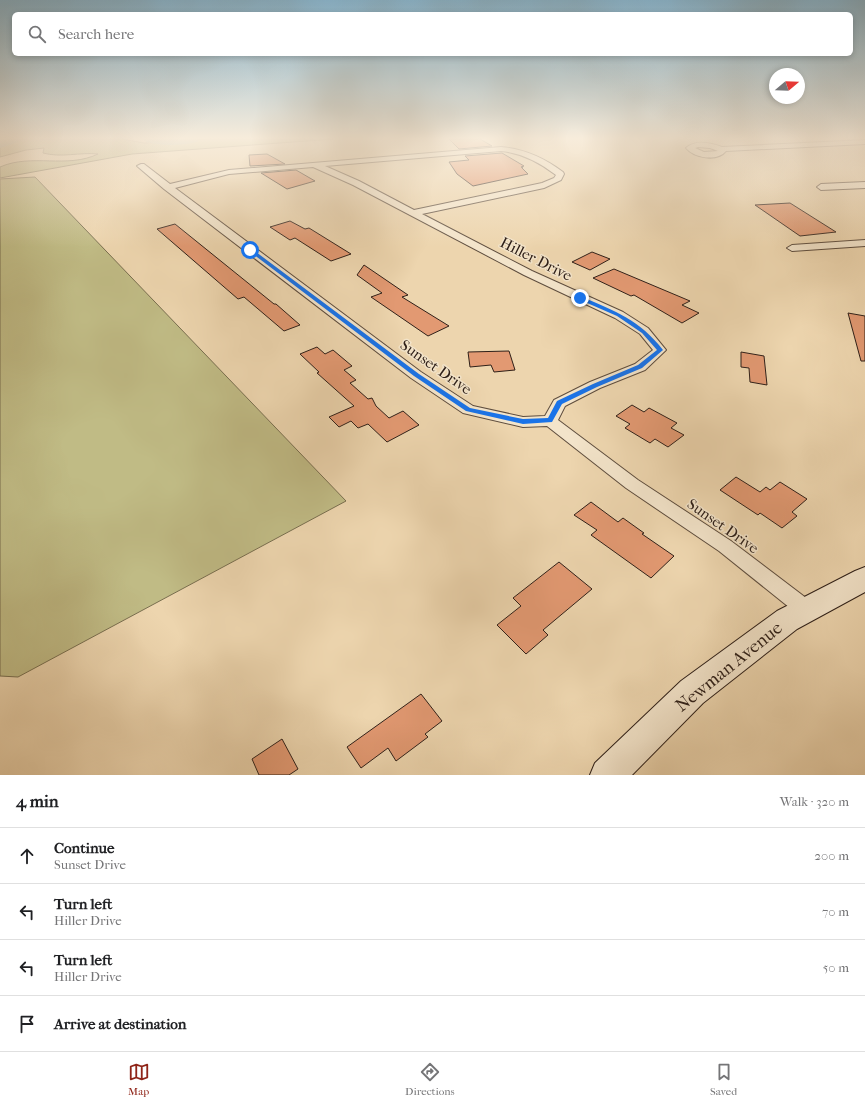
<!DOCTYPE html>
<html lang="en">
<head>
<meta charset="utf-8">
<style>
	body { margin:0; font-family:"IM FELL French Canon",serif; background:#f6f6f6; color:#202124 }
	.compass { position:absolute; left:769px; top:68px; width:36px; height:36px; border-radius:50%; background:#fff; box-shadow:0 2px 6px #0003; rotate:71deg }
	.stop { position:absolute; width:12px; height:12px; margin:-9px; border:3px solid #1a73e8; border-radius:50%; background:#fff }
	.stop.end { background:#1a73e8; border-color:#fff; box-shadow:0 1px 4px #0008 }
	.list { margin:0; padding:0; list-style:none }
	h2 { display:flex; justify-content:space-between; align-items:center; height:52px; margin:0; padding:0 16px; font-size:17px }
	h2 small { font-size:13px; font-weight:400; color:#757577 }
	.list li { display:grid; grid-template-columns:26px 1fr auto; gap:12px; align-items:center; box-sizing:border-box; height:56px; padding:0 16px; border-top:1px solid #e0e0e0 }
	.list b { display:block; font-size:15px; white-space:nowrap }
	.list p { margin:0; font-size:13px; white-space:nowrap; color:#757577 }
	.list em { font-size:13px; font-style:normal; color:#757577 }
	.icon { flex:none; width:22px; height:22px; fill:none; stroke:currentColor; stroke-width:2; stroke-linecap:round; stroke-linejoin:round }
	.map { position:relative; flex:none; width:865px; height:775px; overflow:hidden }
	.search { position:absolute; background:#fff; box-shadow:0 2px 6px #0003; left:12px; right:12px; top:12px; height:44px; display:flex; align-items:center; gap:10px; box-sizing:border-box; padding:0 14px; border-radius:6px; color:#757577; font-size:15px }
	.sheet { height:276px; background:#fff }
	nav { display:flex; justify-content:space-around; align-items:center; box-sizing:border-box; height:56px; border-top:1px solid #e0e0e0; background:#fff; font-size:11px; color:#757577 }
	nav a { display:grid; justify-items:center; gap:2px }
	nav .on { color:#8f2418 }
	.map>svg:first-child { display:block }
	.green { fill:#c0bb85; stroke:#786e4f }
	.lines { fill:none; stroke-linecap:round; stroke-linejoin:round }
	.river { fill:#99b8ac; fill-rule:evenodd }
	.building { fill:#e29972; stroke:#2f2019 }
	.minor-casing { stroke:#5e4d3e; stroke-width:2 }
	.secondary-casing { stroke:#2f2019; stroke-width:2 }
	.minor { fill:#f3e4ca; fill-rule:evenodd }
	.secondary { fill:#f3e4ca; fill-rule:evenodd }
	.route { fill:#1a73e8 }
	.labels { text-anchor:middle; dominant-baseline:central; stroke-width:3; stroke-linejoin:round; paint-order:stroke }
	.street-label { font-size:15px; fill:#2f2019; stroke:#f3e4ca }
	.near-street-label { font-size:18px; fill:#2f2019; stroke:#f3e4ca }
</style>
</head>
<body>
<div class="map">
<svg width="865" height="775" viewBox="0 0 865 775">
	<rect width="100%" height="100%" fill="#edd5ae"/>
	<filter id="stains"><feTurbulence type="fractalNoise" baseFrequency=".005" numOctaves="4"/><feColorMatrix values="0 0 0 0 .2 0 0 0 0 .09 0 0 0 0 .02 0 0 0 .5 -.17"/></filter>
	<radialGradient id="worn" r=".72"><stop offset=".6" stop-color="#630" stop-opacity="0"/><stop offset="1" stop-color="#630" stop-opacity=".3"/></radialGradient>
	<g class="green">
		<path d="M20,139H122L144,143L208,139H333L132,154L0,178V167C32,153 67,169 98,154C80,152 61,158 43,153L44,148L26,150L0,157V147Z"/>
		<path d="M35,177L346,501L18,677L0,676V179Z"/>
	</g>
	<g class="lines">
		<g class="river">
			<path d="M0,139H21L19,142L0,148Z"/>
			<path d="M144,139H199L197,142C181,146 162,146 146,142Z"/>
		</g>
	</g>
	<g class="building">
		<path d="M449,139H480L492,146L459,149Z"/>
		<path d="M502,153L524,166L521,167L523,168H522L528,174L473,186L457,174L449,162L469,160L465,156Z"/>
		<path d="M267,154L285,164L250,166L249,155Z"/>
		<path d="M296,170L315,181L287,189L261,173Z"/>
		<path d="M790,203L836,232L800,236L755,205Z"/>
		<path d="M290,221L305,229L309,228L351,254L331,261L295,238L290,240L270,227Z"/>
		<path d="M175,224L274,304H276L300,325L284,331L244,297L238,299L157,229Z"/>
		<path d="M592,252L610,259L590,270L572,262Z"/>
		<path d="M364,265L408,295L402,297L449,326L428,336L371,297L382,293L357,275Z"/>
		<path d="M614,269L690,301L682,305L699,313L682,323L634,295L631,296L593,278Z"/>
		<path d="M848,313L865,316V361H861Z"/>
		<path d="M317,347L325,354L333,350L352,366L344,370L356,380L350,383L368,399L372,398L376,406L389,418L403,411L419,425L387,442L368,424L358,428L351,421L339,427L329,417L354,406L317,373L319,372L300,354Z"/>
		<path d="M509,351L515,370L494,372L491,365L470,367L468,352Z"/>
		<path d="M741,352L764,356L767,385L750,382L749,368L741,367Z"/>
		<path d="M632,405L644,412L649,408L677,423L671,428L684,435L668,447L655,439L650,443L625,428L630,424L616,416Z"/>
		<path d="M736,477L760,492L766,487L770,490L780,482L807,499L792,512L797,516L782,528L760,513L758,515L720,490Z"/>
		<path d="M591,502L618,522L623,518L644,533L642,534L674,556L651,578L591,535L597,530L574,515Z"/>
		<path d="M559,562L592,589L543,630L548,635L526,654L497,625L521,606L513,598Z"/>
		<path d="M421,694L442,721L425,734L428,737L396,761L388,748L361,768L347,747Z"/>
		<path d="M282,739L298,769L289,775H259L252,759Z"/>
	</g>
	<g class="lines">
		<g class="minor-casing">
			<g id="minor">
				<path d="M865,140V144L726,151C717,162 694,158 686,148C696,139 711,143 722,147ZM698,147L710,148L718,151L704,152L695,148Z"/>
				<path d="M501,147C525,149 544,158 563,172L564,174L561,180L544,188L422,214L532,271L623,312L648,328L666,350L645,370L600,388L565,406L558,420L638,480L731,541L814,604L817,610L814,616L807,619L800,616L719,551L626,488L547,426L523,427L463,413L411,378L164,189L137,166L141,164H144L170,184L229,170ZM501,151C522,153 539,162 556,175L554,178L542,183L414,210L359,181L325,166ZM313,167L353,185L524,275L615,318L640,334L653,350L635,364L590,382L554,400L545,416L523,417L473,406L421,372L175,188L229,174Z"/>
				<path d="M865,182V188L821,190L817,187L821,184Z"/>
				<path d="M865,240V246L792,251L787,248L792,245Z"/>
			</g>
		</g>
		<g class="secondary-casing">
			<path id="secondary" d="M865,567V592L797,629L703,703L632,775H590L595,763L681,681L777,611L855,571Z"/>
		</g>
		<use href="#minor" class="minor"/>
		<use href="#secondary" class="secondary"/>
	</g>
	<linearGradient id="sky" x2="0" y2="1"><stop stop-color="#88b6d0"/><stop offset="0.56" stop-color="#f7ecdb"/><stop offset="1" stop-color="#f7ecdb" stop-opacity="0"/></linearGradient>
	<rect width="865" height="247" fill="url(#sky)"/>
	<path class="route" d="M249,249H252L419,374L470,408L523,419L548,418L557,401L593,384L638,365L657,350L642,333L617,316L578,299V297H582C615,311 640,320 663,350L642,368L597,387L562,404L552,422L523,424L466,411L414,376L249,251Z"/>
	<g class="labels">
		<g class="street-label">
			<text transform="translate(536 259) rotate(27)">Hiller Drive</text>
			<text transform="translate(436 367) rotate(35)">Sunset Drive</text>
			<text transform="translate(723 526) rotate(35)">Sunset Drive</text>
		</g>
		<g class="near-street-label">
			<text transform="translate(729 667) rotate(-39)">Newman Avenue</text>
		</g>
	</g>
	<rect width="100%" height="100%" filter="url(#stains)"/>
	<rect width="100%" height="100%" fill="url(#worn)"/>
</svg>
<svg class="compass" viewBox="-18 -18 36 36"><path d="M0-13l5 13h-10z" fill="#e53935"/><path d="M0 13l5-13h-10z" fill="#757577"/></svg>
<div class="stop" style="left:250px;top:250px"></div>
<div class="stop end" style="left:580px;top:298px"></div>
<div class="search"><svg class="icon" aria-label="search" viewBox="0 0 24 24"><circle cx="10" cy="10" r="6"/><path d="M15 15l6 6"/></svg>Search here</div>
</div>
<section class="sheet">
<h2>4 min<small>Walk · 320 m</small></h2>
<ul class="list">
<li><svg class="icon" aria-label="ahead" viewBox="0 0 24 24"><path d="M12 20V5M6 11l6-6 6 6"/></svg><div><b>Continue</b><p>Sunset Drive</p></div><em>200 m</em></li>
<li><svg class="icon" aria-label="left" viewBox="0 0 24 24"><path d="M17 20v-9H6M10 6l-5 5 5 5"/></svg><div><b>Turn left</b><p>Hiller Drive</p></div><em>70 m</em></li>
<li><svg class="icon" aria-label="left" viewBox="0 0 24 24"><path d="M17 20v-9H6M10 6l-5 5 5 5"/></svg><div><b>Turn left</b><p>Hiller Drive</p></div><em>50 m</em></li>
<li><svg class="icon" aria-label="arrive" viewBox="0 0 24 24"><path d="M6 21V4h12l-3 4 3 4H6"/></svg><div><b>Arrive at destination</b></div></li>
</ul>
</section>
<nav>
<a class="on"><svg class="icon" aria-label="map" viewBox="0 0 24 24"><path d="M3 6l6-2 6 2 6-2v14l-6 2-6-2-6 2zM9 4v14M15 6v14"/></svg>Map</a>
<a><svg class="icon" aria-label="directions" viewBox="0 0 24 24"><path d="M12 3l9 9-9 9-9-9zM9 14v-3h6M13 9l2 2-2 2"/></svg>Directions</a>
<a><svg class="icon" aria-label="saved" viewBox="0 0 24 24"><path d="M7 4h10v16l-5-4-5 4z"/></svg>Saved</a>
</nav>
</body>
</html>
